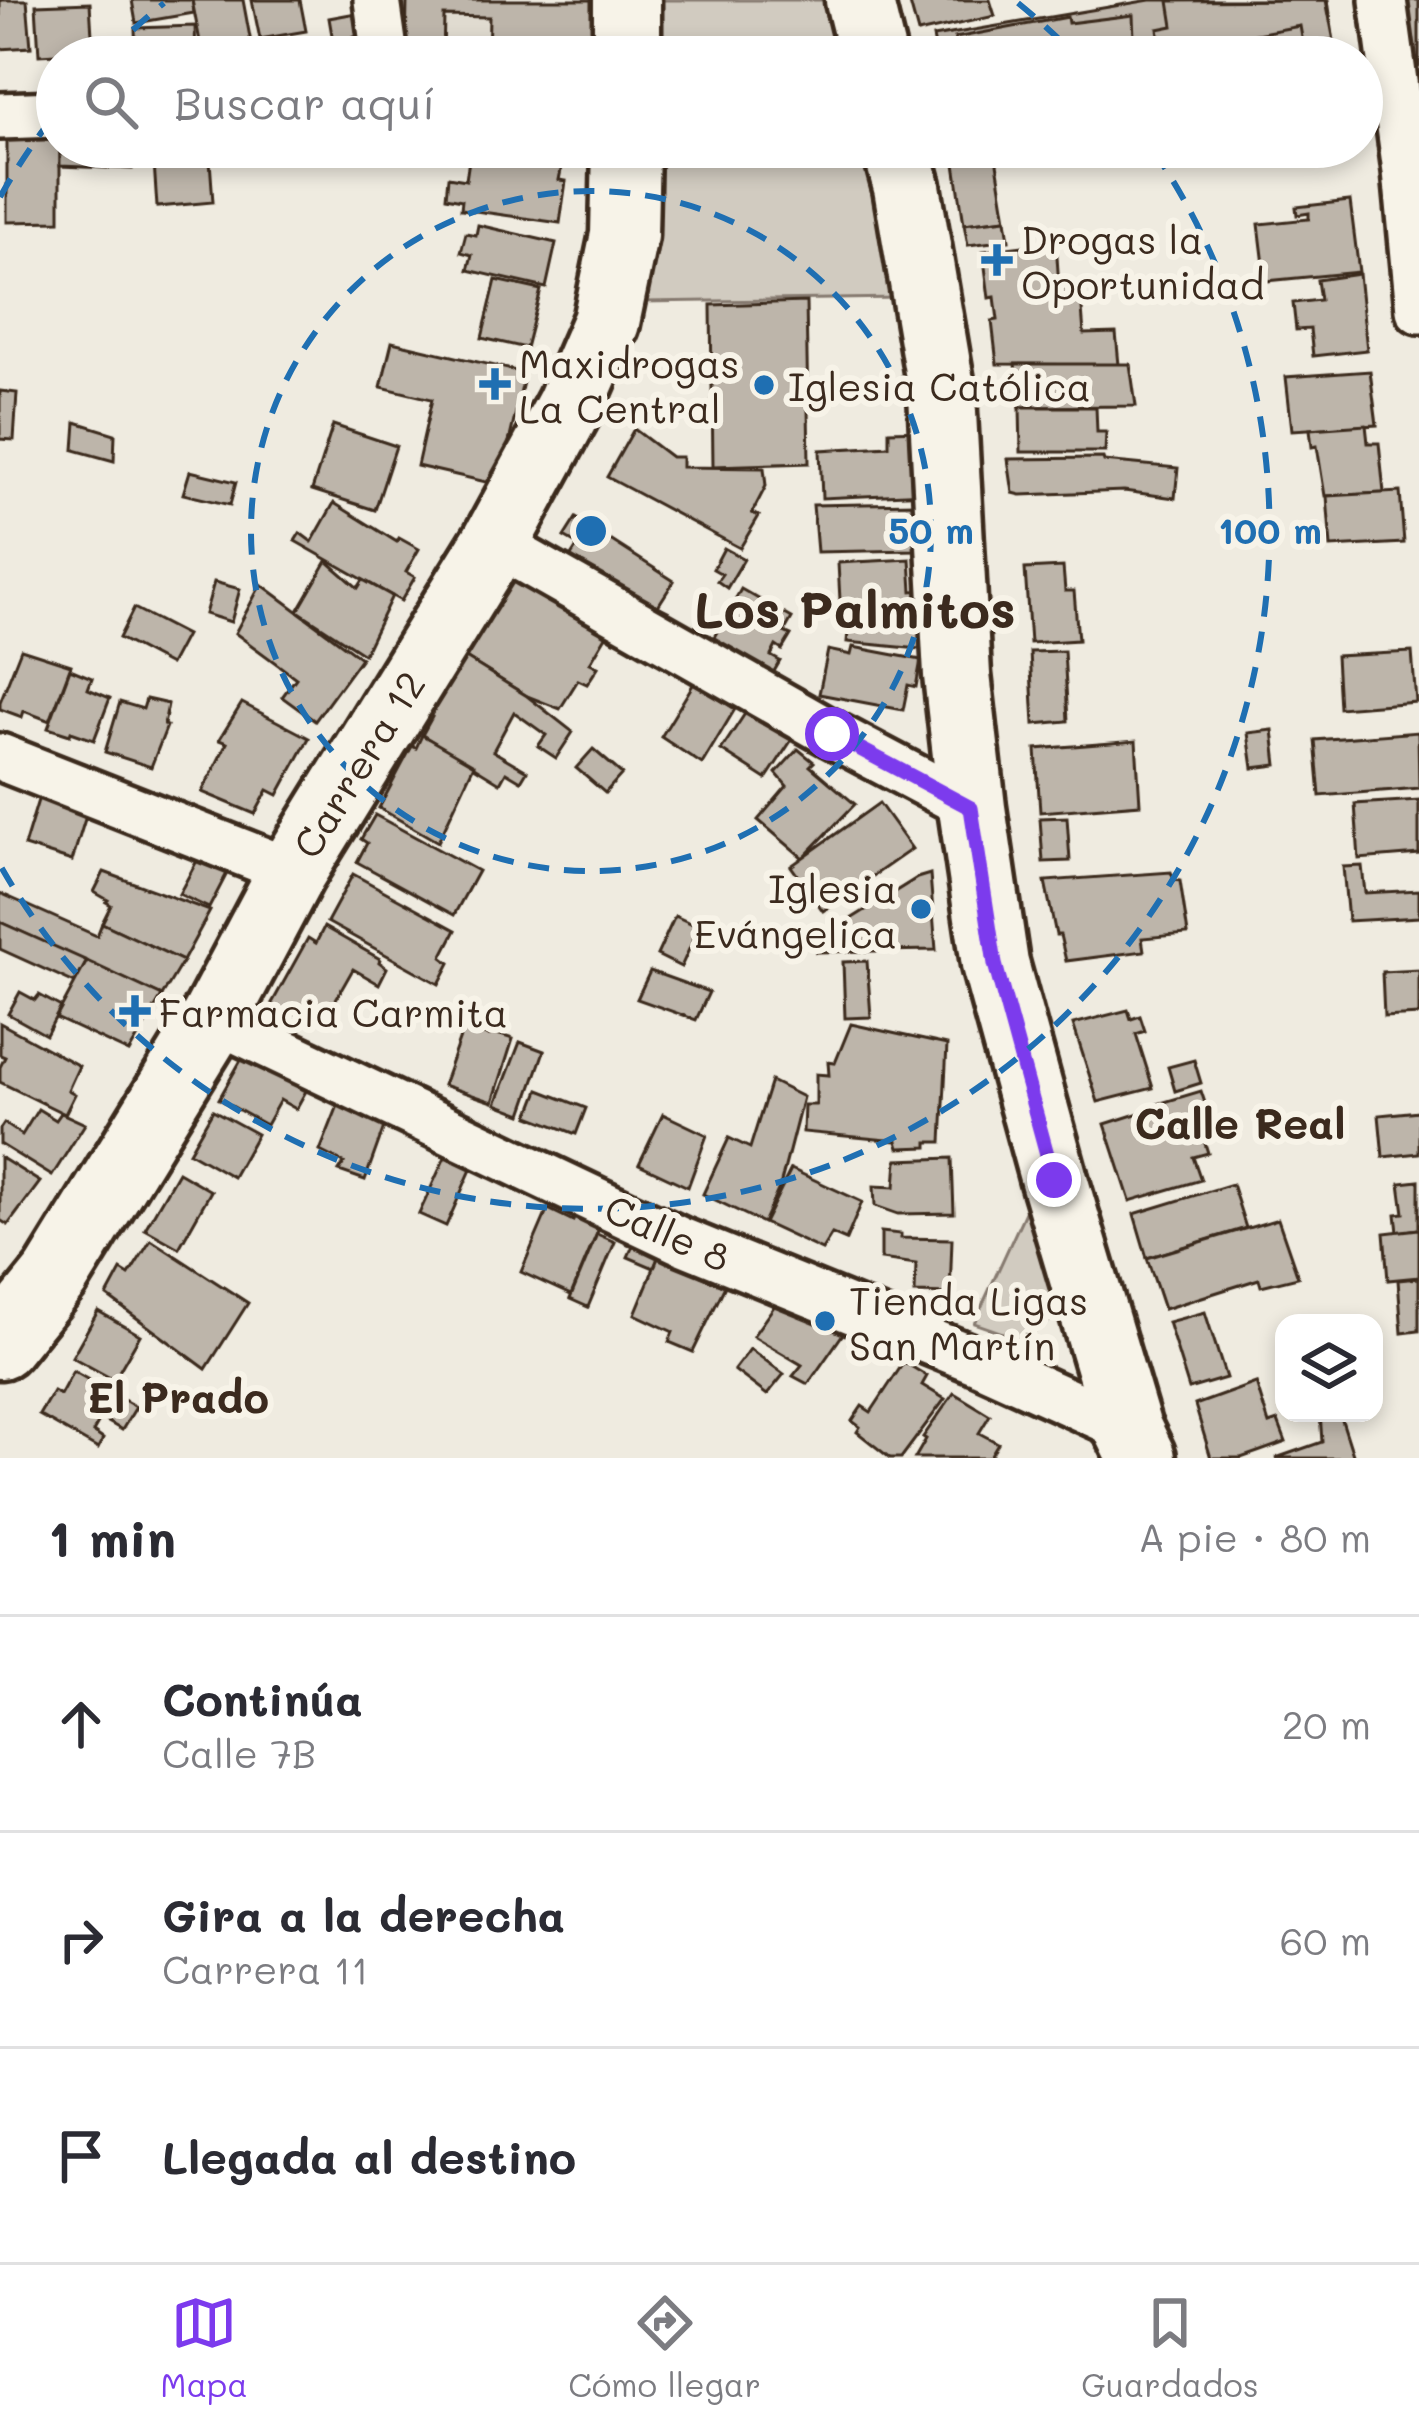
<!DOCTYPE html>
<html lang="es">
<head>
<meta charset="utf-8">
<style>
	body { margin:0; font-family:Mali,sans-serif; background:#f7f7f7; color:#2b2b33 }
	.controls { position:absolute; right:36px; bottom:36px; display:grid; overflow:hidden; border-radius:24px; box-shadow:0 6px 18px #0003 }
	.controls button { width:108px; height:108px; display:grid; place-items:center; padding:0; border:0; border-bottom:3px solid #e1e1e2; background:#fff; color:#2b2b33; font:60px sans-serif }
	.stop { position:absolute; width:36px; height:36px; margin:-27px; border:9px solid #7c3aed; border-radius:50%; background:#fff }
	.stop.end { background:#7c3aed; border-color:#fff; box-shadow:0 3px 12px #0008 }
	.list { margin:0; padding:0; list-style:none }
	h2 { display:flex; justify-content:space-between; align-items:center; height:156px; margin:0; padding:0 48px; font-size:51px }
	h2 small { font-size:39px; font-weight:400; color:#7c7c81 }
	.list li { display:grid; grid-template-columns:78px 1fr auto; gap:36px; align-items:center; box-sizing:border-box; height:216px; padding:0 48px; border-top:3px solid #e1e1e2 }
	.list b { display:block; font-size:45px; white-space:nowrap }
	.list p { margin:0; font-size:39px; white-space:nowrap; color:#7c7c81 }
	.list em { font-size:39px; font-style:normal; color:#7c7c81 }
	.icon { flex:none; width:66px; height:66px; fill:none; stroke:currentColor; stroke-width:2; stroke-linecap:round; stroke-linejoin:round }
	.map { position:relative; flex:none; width:1419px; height:1458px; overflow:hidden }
	.search { position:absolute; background:#fff; box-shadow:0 6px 18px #0003; left:36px; right:36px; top:36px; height:132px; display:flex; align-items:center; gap:30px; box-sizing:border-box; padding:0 42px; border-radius:66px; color:#7c7c81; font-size:45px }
	.sheet { height:804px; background:#fff }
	nav { display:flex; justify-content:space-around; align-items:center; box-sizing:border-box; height:168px; border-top:3px solid #e1e1e2; background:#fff; font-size:33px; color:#7c7c81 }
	nav a { display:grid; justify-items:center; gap:6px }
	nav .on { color:#7c3aed }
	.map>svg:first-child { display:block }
	.built { fill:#e0dbd0 }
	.green { fill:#d1cbc0; stroke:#867a6f; stroke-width:3 }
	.building { fill:#bdb5aa; stroke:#3b2a1e; stroke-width:3 }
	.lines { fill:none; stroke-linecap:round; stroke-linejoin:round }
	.street-casing { stroke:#3b2a1e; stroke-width:54 }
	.secondary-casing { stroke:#3b2a1e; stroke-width:75 }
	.street { stroke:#f7f3e8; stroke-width:45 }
	.secondary { stroke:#f7f3e8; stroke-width:66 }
	.route { stroke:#7c3aed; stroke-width:15 }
	.ring { fill:none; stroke:#1f6fb2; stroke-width:6; stroke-dasharray:21 15 }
	.poi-dot { fill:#1f6fb2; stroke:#f7f3e8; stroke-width:4.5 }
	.labels { text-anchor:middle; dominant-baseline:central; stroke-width:12; stroke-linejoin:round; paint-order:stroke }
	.poi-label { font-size:39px; fill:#3b2a1e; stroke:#f7f3e8; text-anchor:start }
	.street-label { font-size:39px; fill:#3b2a1e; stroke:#f7f3e8 }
	.neighbourhood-label { font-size:42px; font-weight:bold; fill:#3b2a1e; stroke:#f7f3e8 }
	.district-label { font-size:51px; font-weight:bold; fill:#3b2a1e; stroke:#f7f3e8 }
	.centre { fill:#1f6fb2; stroke:#f7f3e8; stroke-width:6 }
	.ring-label { font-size:36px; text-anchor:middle; font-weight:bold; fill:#1f6fb2; stroke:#f7f3e8; stroke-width:12; stroke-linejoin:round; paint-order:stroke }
</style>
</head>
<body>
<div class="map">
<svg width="1419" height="1458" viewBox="0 0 1419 1458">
	<rect width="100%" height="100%" fill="#efebe0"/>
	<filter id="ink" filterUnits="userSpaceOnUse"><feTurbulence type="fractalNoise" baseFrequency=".00833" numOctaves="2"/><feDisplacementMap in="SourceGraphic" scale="24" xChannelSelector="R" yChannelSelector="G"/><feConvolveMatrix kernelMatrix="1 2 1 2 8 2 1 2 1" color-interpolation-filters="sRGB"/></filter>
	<g filter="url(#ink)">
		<path class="built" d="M393,0H598L541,57L398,52Z"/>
		<g class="green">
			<path d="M660,0H837L851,57H662Z"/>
			<path d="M661,147H869L900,298L643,302Z"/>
			<path d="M1042,1175L1062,1312L1023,1340L974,1323Z"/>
		</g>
		<g class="building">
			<path d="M0,0H27L31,47L0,49Z"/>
			<path d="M132,0H192L194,13L136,23Z"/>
			<path d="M192,0H243L251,43L202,52Z"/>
			<path d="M252,0H300L306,31L260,39Z"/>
			<path d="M407,0H597V57H488L489,17L444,16L443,57L406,56Z"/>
			<path d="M909,0H990L995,16L918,33Z"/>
			<path d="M1150,0H1328L1336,57H937L933,37Z"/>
			<path d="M1326,0L1337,57H1259L1304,49L1300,26L1162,51L1158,29L1173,26L1169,1Z"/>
			<path d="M1402,0H1419V66L1412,67Z"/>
			<path d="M90,3L93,52L39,55L36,5Z"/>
			<path d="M356,13L360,36L333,41L329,18Z"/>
			<path d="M1133,15L1134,38H1144L1145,56L957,57L955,38L1067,17L1068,23Z"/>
			<path d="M195,26L196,57H136L135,28Z"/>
			<path d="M7,130H57V147H60V221L7,222Z"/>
			<path d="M60,147H132V169L60,166Z"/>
			<path d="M153,147H209L213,202L157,207Z"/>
			<path d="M995,151L1006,219L964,224L954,157Z"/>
			<path d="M470,153L522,158V154L563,160L559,180L566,181L560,223L461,209L462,200L446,197L448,177L466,180Z"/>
			<path d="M1350,201L1359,272L1266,281L1259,224L1309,219V213L1297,215L1296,207Z"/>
			<path d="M1006,219L1009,240L968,245L964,224Z"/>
			<path d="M478,225L556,243L546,288L468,270L472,255L461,252L466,233L476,235Z"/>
			<path d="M1056,242L1059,286L1080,284L1084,334L1116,333L1119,365L997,364L992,321L998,320L995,297L989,298L983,251Z"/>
			<path d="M1359,274L1367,350L1313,356L1310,329L1296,330L1293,303L1320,300L1317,280Z"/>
			<path d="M496,280L541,290L526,348L482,338Z"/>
			<path d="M806,302L809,463L713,466L711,305Z"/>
			<path d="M392,342L525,373L499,485L417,466L432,399L381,387Z"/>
			<path d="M1015,364H1130L1136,406L1020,407Z"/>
			<path d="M1370,371L1377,425L1292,430L1286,377Z"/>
			<path d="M0,391L17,393L14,440L0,439Z"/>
			<path d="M1020,407H1096L1097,432H1106L1105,452H1021Z"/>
			<path d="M76,422L115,434L114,461L74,450Z"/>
			<path d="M333,425L396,446L375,510L312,490Z"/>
			<path d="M1366,425L1368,443H1379L1384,493L1325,496L1317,446L1312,447L1310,429Z"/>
			<path d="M634,429L671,457H682V467L764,468L766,486L752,513L759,516L740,548L607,477Z"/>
			<path d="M923,430L926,493L822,498L820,450L889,446V431Z"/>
			<path d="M1103,458L1104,461L1178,468L1175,498L1124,491L1021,495L1013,493L1008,459Z"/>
			<path d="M190,471L236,482L230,505L183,494Z"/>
			<path d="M1400,492L1404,543L1331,547L1327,496Z"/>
			<path d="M334,503L397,542L399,538L419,549L406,572L415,577L401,601L295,541L300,533L312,542Z"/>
			<path d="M914,503L915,550L817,552L813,505Z"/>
			<path d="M576,518L674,581L658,606L668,611L656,630L562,570L578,545L564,537Z"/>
			<path d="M724,548L744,559L727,588L717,581L722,574L713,569Z"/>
			<path d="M910,559L912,591L924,590L925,614L841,619L838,563Z"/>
			<path d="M327,561L358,588L363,580L392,596L364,654L298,611Z"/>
			<path d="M523,561L626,624L614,641L606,636L590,663L598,667L587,684L578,680L560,709L527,696L464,657Z"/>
			<path d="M1063,567L1065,591H1074L1078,640L1030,643L1025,569Z"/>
			<path d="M214,582L240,589L231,622L205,614Z"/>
			<path d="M261,584L361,658L315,721L282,697L296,678L235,633Z"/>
			<path d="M741,589L792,618L784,632L791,635L782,650L776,646L771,656L780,661L769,680L709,646Z"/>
			<path d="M134,608L186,635L170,665L119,638Z"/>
			<path d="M849,620L922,626L920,649L847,642Z"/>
			<path d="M853,647L921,660L916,687L908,685L903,710L819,694L828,650L851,655Z"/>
			<path d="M21,649L71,665L50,721L24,711L22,717L0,709V702Z"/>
			<path d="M1064,651L1068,721L1034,724L1030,652Z"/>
			<path d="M1412,652L1416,702L1339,708L1336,656Z"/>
			<path d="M461,655L527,696L573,732L556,758L538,746L546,735L514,712L493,751L527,771L521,781L506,772L500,783L422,735L432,717L429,715Z"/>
			<path d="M70,669L92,678L88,689L110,698L94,740L71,732L70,735L48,728Z"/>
			<path d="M694,683L735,709L702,764L661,737Z"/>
			<path d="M146,699L168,704L164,725L167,726L151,767L105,752L120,702L143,709Z"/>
			<path d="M242,703L309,738L278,795L268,790L255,814L202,792L227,743L219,740Z"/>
			<path d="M750,706L795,735L766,779L721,750Z"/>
			<path d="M1273,730L1277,765L1253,768L1248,733Z"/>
			<path d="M1418,732L1419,788L1320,796L1315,740Z"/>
			<path d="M422,735L474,765L438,842L379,808L412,746L416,748Z"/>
			<path d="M1136,741L1140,804L1040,812L1036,749Z"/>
			<path d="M593,749L622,774L605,793L576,768Z"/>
			<path d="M798,749L814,762L810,766L855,804L803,858L758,820L787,786L776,773Z"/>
			<path d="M42,787L90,803L72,861L24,846Z"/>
			<path d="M1419,800V854L1359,859L1355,804Z"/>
			<path d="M879,803L912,849L823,911L791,866Z"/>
			<path d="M375,815L478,871L454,915L357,862L367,843L361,839Z"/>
			<path d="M1067,817L1070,861L1043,862L1040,818Z"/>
			<path d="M206,844L235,858L209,908L179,894Z"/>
			<path d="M1362,866L1365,893L1419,890V917L1348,921L1343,867Z"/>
			<path d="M104,872L210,911L183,961L102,923L111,905L106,902L108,900L94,892Z"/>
			<path d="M1171,872L1174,880L1180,881L1188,934L1142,938L1144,951L1066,961L1060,935H1056L1045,881Z"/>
			<path d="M353,874L456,930L442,957L450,963L439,984L327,922Z"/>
			<path d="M930,874L936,950L816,952V944L845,942L851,919L917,878Z"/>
			<path d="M0,893L97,936L102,923L183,961L162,996L0,922Z"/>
			<path d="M675,916L699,927L681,967L657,955Z"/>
			<path d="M0,922L87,961L75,983L0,949Z"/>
			<path d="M324,927L380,959L379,962L387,968L379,984L353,969L323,1022L271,1005L308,938L316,943Z"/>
			<path d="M87,961L162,996L129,1052L56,1018Z"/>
			<path d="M867,961L871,1017L845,1018L843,962Z"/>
			<path d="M1419,970V1015L1384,1017L1382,972Z"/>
			<path d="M650,971L709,992L696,1020L637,999Z"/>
			<path d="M20,992L35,1000L39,995L61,1007L46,1035L8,1014Z"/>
			<path d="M1128,1010L1131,1019L1140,1016L1145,1031L1136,1034L1153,1088L1098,1102L1073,1024Z"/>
			<path d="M0,1023L79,1066L68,1090L75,1094L65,1114L0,1082V1067L5,1057L0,1055Z"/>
			<path d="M851,1024L947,1045L942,1142H928V1147L899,1148L897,1141L803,1132L804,1105H816V1074L829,1075L828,1062L835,1063Z"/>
			<path d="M464,1026L489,1036L491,1032L513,1039L493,1102L443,1085Z"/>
			<path d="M520,1042L544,1051L522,1114L496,1104Z"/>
			<path d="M249,1046L311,1082L296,1109L280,1100L266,1125L219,1099Z"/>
			<path d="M1194,1060L1201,1083L1175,1091L1168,1067Z"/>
			<path d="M771,1081L803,1097L780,1186L763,1223L703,1194L729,1138L750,1148Z"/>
			<path d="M539,1090L586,1108L576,1134L529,1116Z"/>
			<path d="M1201,1091L1209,1115L1197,1118L1208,1153L1193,1157L1201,1180L1130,1201L1105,1124L1152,1109L1151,1106Z"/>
			<path d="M341,1098L388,1116L365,1180L339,1171L344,1163L320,1151Z"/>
			<path d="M38,1109L56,1120L61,1113L85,1124L52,1176L0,1144V1129L4,1123L22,1135Z"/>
			<path d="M213,1110L257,1134L233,1177L189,1152Z"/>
			<path d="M1419,1111V1153L1383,1157L1379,1115Z"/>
			<path d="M663,1114L707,1135L688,1187L639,1164Z"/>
			<path d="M451,1144L477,1156L446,1226L419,1214Z"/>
			<path d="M0,1157L40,1182L8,1225L0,1220Z"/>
			<path d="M952,1158L954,1213L898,1214L875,1206L874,1186L895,1187L897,1160Z"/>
			<path d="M791,1169L862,1202L846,1240L832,1234L822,1250L764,1223Z"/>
			<path d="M178,1172L211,1191L179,1248L145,1229Z"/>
			<path d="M1419,1181V1229L1398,1232L1396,1214L1404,1213L1400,1183Z"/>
			<path d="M1232,1184L1246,1228L1147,1258L1134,1214Z"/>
			<path d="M580,1203L605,1214L571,1295L521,1272L548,1209L573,1221Z"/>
			<path d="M1278,1219L1298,1277L1261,1286L1259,1279L1164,1309L1147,1258Z"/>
			<path d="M1419,1229V1277L1388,1280L1384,1233Z"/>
			<path d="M639,1232L664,1242L654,1268L628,1257Z"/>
			<path d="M881,1232L901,1234V1238L952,1239L950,1294L915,1293L916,1264L881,1259Z"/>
			<path d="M597,1234L615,1242L588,1307L570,1299Z"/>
			<path d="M151,1240L248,1303L206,1369L107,1296L121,1270L129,1275Z"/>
			<path d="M665,1241L708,1259L701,1276L725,1286L693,1352L669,1342L673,1332L635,1314Z"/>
			<path d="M1419,1278V1331L1402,1333L1398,1280Z"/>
			<path d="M785,1291L847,1328L808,1384L793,1376L802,1365L753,1336Z"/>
			<path d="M98,1311L140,1335L114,1380L72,1357Z"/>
			<path d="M1205,1312L1226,1378L1189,1389L1168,1322Z"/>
			<path d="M750,1349L784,1374L767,1395L734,1370Z"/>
			<path d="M904,1362L927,1376L922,1385L945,1399L901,1458H890L857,1432L860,1427L852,1421L862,1406L871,1412Z"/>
			<path d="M73,1371L136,1407L122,1430L101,1418L93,1432L103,1439L98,1449L39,1415L53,1391L60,1395Z"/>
			<path d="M1256,1383L1269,1424L1278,1421L1286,1442L1241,1458H1211L1195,1405Z"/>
			<path d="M954,1393L990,1415L979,1433L998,1443L989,1458H915L926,1439L923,1437Z"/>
			<path d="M1320,1413H1347L1340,1414L1354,1458H1276L1322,1442Z"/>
		</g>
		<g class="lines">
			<g class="street-casing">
				<g id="street">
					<path d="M377,0L385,57"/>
					<path d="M1383,0L1406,171L1419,310"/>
					<path d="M0,116L57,114"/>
					<path d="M495,543L832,734L972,808"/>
					<path d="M0,757L292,872"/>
					<path d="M214,1019L679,1240L980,1362L1128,1429"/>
				</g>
			</g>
			<g class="secondary-casing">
				<g id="secondary">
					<path d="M859,0L873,57"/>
					<path d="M627,57V0"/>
					<path d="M896,147L907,187L942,394L957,675L972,808L995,964L1054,1180L1128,1429L1142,1458"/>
					<path d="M0,1345L56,1276L214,1019L292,872L495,543L570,405L606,322L624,235L626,147"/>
				</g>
			</g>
			<use href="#street" class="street"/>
			<use href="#secondary" class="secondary"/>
		</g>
	</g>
	<g class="lines" filter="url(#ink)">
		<path class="route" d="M832,734L971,808L995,964L1054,1180"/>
	</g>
	<g class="ring">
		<circle cx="591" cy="531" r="340"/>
		<path d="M0 197A679 679 0 0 1 56 113M107 55A679 679 0 0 1 164 3M1018 3A679 679 0 0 1 1075 55M1154 151A679 679 0 1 1 0 865"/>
	</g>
	<g class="poi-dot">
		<path d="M991 242h12v12h12v12h-12v12h-12v-12h-12v-12h12z"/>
		<path d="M489 366h12v12h12v12h-12v12h-12v-12h-12v-12h12z"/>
		<circle cx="764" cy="385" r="12"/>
		<circle cx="921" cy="909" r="12"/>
		<path d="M129 993h12v12h12v12h-12v12h-12v-12h-12v-12h12z"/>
		<circle cx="825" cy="1321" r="12"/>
	</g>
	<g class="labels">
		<g class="poi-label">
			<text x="1021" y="238">Drogas la<tspan x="1021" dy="45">Oportunidad</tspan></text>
			<text x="519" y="362">Maxidrogas<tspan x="519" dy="45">La Central</tspan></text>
			<text x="788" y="385">Iglesia Católica</text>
			<text x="897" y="887" text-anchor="end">Iglesia<tspan x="897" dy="45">Evángelica</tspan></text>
			<text x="159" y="1011">Farmacia Carmita</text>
			<text x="849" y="1299">Tienda Ligas<tspan x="849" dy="45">San Martín</tspan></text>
		</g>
		<g class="street-label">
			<text transform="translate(358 764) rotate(-58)">Carrera 12</text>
			<text transform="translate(668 1232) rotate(24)">Calle 8</text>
		</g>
		<g class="neighbourhood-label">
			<text x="1240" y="1122">Calle Real</text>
			<text x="178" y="1396">El Prado</text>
		</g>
		<g class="district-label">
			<text x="855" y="607">Los Palmitos</text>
		</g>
	</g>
	<circle cx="591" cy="531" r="18" class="centre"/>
	<g class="ring-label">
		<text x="931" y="544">50 m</text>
		<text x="1270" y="544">100 m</text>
	</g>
</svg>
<div class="controls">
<button><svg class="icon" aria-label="layers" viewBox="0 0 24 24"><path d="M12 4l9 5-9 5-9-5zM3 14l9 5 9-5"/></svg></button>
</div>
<div class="stop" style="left:832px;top:734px"></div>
<div class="stop end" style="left:1054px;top:1180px"></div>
<div class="search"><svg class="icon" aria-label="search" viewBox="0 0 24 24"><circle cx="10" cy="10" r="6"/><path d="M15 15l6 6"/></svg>Buscar aquí</div>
</div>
<section class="sheet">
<h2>1 min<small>A pie · 80 m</small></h2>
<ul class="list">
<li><svg class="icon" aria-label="ahead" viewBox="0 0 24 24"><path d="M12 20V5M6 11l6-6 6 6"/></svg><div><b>Continúa</b><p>Calle 7B</p></div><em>20 m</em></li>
<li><svg class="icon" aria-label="right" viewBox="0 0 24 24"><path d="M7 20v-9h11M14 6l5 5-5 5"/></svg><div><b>Gira a la derecha</b><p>Carrera 11</p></div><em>60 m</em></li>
<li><svg class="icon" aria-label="arrive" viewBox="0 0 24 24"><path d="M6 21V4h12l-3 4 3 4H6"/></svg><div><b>Llegada al destino</b></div></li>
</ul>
</section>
<nav>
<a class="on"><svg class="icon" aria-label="map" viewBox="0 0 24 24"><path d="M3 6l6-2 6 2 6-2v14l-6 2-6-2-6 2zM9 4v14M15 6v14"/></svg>Mapa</a>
<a><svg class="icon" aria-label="directions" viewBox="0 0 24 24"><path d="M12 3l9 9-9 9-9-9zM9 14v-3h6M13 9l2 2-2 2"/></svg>Cómo llegar</a>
<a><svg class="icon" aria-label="saved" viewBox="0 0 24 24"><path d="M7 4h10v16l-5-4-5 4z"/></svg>Guardados</a>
</nav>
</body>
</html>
